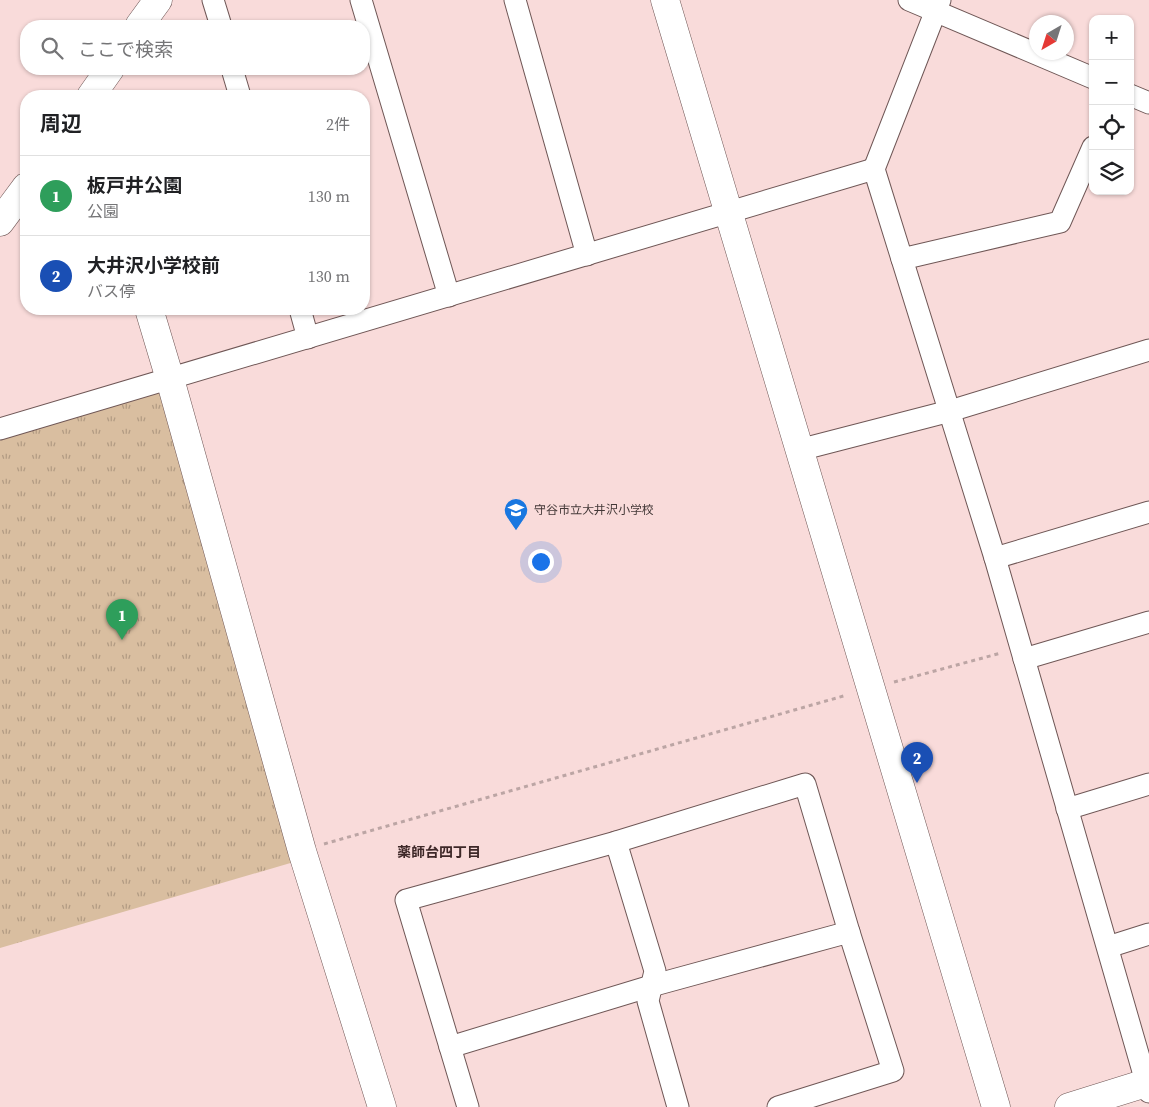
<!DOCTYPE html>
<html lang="ja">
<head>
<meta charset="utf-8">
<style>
	body { margin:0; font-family:"Source Serif 4","Noto Sans JP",serif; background:#f6f6f6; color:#202124 }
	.controls { position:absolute; right:15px; top:15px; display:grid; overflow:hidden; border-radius:10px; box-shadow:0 1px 4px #0004 }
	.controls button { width:45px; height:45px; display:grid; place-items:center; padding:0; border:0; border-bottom:1px solid #e0e0e0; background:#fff; color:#202124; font:25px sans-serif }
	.compass { position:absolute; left:1029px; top:15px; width:45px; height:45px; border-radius:50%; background:#fff; box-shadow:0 1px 4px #0004; rotate:219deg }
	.you { position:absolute; left:540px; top:561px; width:18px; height:18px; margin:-12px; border:4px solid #fff; border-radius:50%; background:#1a73e8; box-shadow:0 0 0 8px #1a73e833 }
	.badge { display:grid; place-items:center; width:32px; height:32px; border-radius:50%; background:#1977e0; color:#fff; font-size:16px; font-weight:700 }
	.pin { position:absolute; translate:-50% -41px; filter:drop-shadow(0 1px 2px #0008) }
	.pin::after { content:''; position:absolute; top:26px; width:18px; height:15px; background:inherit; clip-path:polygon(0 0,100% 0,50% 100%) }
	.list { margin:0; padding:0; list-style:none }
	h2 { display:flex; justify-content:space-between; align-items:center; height:65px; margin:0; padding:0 20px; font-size:21px }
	h2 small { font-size:16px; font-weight:400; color:#757577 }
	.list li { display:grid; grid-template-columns:32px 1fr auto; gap:15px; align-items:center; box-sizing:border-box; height:80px; padding:0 20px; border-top:1px solid #e0e0e0 }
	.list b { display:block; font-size:19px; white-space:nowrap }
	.list p { margin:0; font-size:16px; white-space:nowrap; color:#757577 }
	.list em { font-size:16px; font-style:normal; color:#757577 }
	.icon { flex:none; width:28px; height:28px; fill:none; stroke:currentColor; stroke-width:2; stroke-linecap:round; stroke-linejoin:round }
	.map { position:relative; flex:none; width:1149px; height:1107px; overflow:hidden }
	.search { position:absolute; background:#fff; box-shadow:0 1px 4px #0004; left:20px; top:20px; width:350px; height:55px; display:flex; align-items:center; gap:12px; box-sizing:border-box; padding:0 18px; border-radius:20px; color:#757577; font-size:19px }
	.panel { position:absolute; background:#fff; box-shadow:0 1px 4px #0004; left:20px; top:90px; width:350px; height:225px; border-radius:20px }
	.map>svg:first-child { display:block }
	.park { fill:url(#park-tufts) }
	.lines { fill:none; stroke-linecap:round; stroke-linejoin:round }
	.street-casing { stroke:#6f5756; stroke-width:23 }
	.secondary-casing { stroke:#6f5756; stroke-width:29 }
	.path { stroke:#bca5a4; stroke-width:3; stroke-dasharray:4 4; stroke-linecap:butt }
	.street { stroke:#fff; stroke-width:21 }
	.secondary { stroke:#fff; stroke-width:28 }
	.labels { text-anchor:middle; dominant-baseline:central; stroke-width:4; stroke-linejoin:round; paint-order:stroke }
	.poi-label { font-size:12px; fill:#443938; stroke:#f9dbda; text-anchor:start }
	.neighbourhood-label { font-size:14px; font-weight:bold; fill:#3e2828; stroke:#f9dbda }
</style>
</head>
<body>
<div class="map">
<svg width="1149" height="1107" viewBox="0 0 1149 1107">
	<defs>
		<pattern id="park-tufts" width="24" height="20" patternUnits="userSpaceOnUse" patternTransform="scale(1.25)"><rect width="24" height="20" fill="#d9bea0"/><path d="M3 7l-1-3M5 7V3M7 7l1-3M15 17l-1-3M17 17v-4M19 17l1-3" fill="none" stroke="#b29b83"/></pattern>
	</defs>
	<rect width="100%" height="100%" fill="#f9dbda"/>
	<path class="park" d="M170,379L304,859L0,948V429Z"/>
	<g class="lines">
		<g class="street-casing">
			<g id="street">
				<path d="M213,0L221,26"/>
				<path d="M361,0L449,296"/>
				<path d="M515,0L587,255"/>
				<path d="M909,0L1093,78"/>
				<path d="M940,0L874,169L995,558L1149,1092"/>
				<path d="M232,69L240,96"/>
				<path d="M1130,95L1149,103"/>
				<path d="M902,259L1060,222L1093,147"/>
				<path d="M300,309L308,338"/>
				<path d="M0,429L874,169"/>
				<path d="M799,450L950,411L1149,350"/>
				<path d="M995,558L1149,512"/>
				<path d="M1024,659L1149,622"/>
				<path d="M1067,809L1149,784"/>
				<path d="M616,842L655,971L648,1001L678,1107"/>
				<path d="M1108,947L1149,934"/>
				<path d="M450,1047L651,986L849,932"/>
				<path d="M468,1107L406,900L616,842L805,784L849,932L893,1071L778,1107"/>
			</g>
		</g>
		<g class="secondary-casing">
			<g id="secondary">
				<path d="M665,0L996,1107"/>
				<path d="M139,26L158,0"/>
				<path d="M91,96L110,69"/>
				<path d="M0,222L26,187"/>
				<path d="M149,309L170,379L302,851L382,1107"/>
				<path d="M1069,1107L1149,1082"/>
			</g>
		</g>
		<g class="path">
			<path d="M894,682L1001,653"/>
			<path d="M324,844L847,695"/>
		</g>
		<use href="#street" class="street"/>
		<use href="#secondary" class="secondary"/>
	</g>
	<defs>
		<g id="school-pin" transform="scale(1.25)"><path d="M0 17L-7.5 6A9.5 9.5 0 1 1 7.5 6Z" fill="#1977e0" stroke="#f9dbda"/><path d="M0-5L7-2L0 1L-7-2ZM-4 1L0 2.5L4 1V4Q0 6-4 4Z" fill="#fff"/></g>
	</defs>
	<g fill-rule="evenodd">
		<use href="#school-pin" x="516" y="510"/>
	</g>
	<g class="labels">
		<g class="poi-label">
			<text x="534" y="510">守谷市立大井沢小学校</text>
		</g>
		<g class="neighbourhood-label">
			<text x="439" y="852">薬師台四丁目</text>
		</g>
	</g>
</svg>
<div class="controls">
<button>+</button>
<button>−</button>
<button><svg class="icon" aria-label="locate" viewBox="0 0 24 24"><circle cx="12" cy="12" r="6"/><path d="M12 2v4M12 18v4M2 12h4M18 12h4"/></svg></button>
<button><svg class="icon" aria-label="layers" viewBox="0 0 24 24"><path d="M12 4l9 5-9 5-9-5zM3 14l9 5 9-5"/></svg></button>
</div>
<svg class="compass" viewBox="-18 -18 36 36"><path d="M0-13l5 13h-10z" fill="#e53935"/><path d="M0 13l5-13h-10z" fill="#757577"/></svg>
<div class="you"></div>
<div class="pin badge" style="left:122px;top:640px;background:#2e9e5b">1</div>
<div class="pin badge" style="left:917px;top:783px;background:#1a4fb4">2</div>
<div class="search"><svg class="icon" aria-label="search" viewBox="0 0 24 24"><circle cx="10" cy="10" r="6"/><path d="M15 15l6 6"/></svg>ここで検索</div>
<section class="panel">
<h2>周辺<small>2件</small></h2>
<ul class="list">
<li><span class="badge" style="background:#2e9e5b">1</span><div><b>板戸井公園</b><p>公園</p></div><em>130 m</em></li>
<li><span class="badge" style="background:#1a4fb4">2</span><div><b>大井沢小学校前</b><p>バス停</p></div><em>130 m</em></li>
</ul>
</section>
</div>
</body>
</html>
